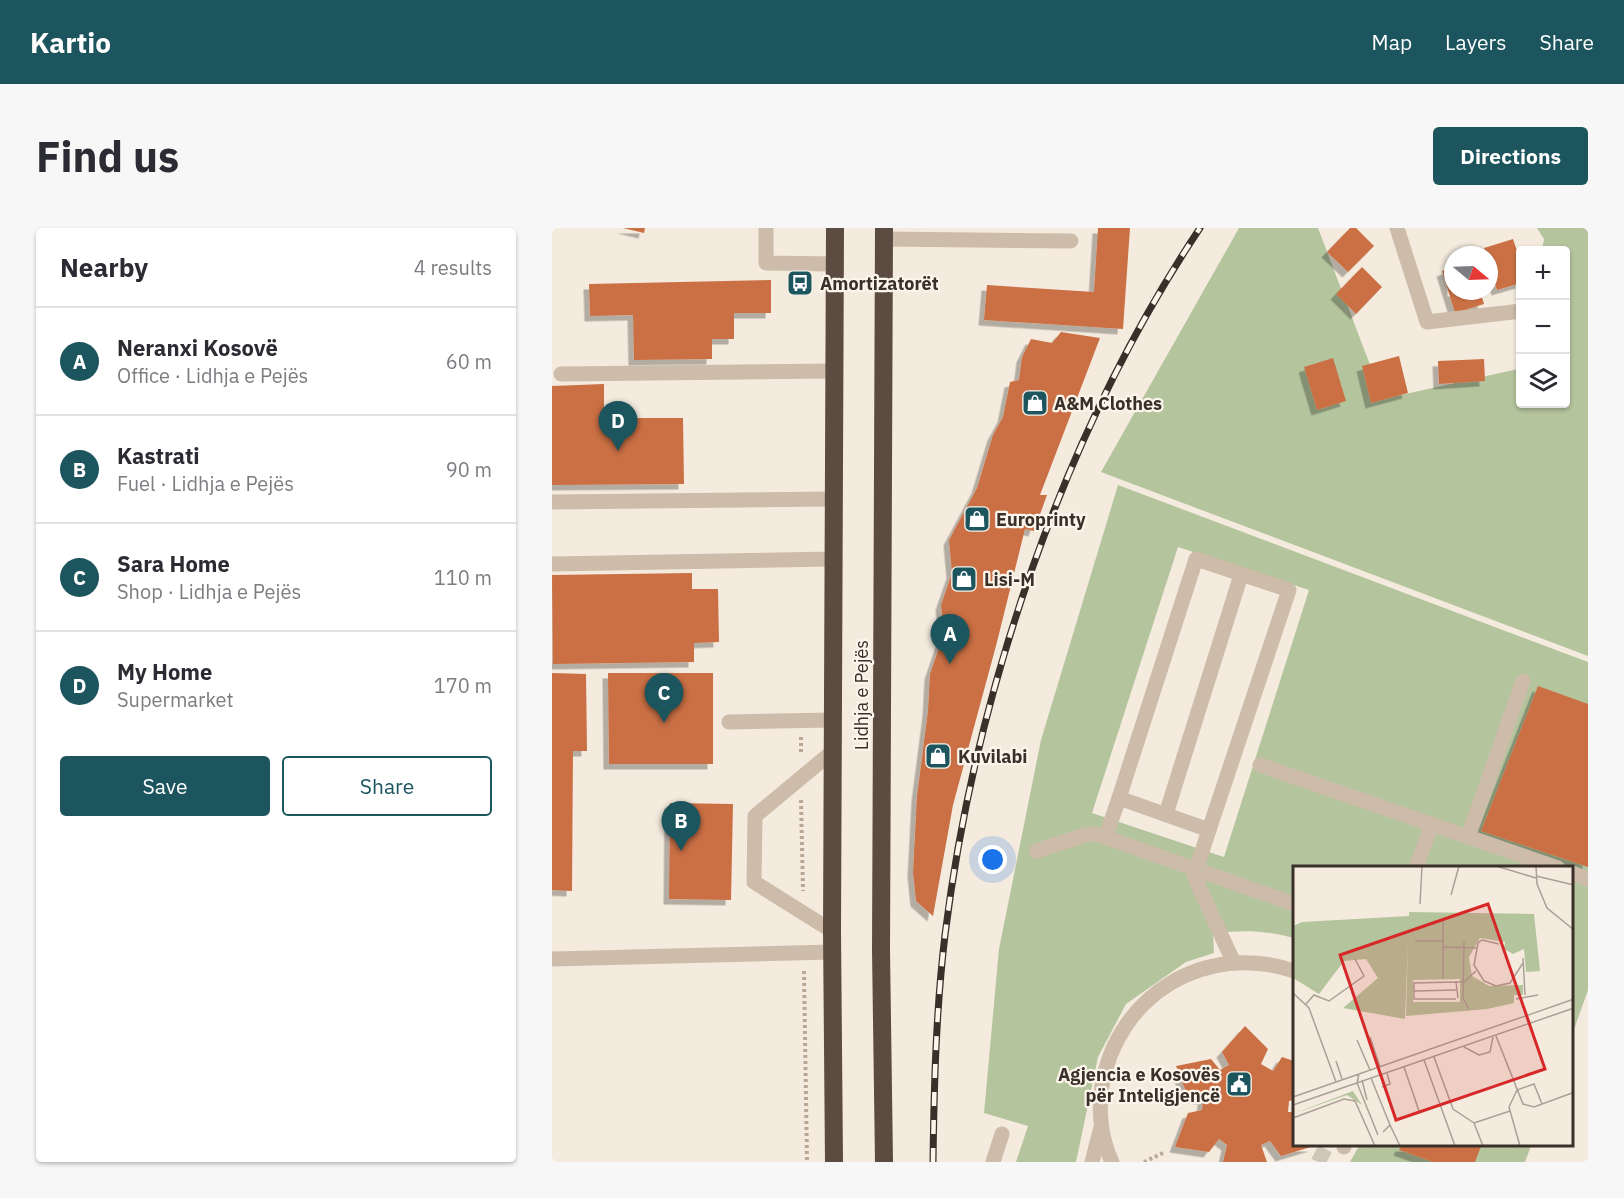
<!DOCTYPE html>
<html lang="en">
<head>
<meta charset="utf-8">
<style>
	body { margin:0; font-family:"IBM Plex Sans",sans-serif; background:#f7f7f7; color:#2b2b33 }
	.controls { position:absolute; right:18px; top:18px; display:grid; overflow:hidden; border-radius:6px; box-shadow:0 2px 4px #0004 }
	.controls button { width:54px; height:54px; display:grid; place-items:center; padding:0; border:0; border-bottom:2px solid #e1e1e2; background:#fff; color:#2b2b33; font:30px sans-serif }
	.compass { position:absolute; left:892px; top:18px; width:54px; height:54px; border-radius:50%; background:#fff; box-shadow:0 2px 4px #0004; rotate:109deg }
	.you { position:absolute; left:441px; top:632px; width:21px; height:21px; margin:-15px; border:4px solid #fff; border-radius:50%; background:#1a73e8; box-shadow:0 0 0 9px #1a73e833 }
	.badge { display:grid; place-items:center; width:39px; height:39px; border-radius:50%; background:#1c555e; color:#fff; font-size:20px; font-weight:700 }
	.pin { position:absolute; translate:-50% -50px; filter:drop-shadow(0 2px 3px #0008) }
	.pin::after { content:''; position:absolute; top:32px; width:21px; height:18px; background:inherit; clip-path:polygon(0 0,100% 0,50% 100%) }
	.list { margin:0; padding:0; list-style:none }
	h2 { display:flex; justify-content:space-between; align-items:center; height:78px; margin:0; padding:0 24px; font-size:26px }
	h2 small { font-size:20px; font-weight:400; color:#7c7c81 }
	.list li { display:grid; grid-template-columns:39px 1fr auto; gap:18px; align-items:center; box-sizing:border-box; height:108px; padding:0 24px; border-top:2px solid #e1e1e2 }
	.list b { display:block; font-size:22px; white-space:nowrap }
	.list p { margin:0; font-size:20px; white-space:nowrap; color:#7c7c81 }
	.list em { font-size:20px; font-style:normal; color:#7c7c81 }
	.actions { display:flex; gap:12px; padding:18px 24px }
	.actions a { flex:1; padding:14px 0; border:2px solid #1c555e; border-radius:6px; text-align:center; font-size:21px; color:#1c555e }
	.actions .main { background:#1c555e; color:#fff }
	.icon { flex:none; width:33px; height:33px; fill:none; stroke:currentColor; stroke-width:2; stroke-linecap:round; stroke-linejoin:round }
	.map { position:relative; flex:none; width:1036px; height:934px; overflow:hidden; border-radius:6px }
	header { display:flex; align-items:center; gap:36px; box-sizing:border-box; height:84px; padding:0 30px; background:#1c555e; color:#fff }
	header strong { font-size:28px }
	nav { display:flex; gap:33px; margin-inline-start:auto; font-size:21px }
	.intro { display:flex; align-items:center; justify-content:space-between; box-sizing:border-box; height:144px; padding:0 36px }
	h1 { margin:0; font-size:42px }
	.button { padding:15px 27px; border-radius:6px; background:#1c555e; color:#fff; font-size:21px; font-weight:700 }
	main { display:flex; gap:36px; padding:0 36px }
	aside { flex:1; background:#fff; border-radius:6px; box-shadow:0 2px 4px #0004 }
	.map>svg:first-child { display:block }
	.grass { fill:#b4c49d; fill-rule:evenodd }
	.building { fill:#cb7045; filter:url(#shadow) }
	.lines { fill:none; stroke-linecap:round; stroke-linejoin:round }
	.minor-tunnel { stroke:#cfc6ba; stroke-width:15; stroke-dasharray:15 8; stroke-linecap:butt }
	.path { stroke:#b9a693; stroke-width:4; stroke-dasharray:3 3; stroke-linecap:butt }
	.minor { stroke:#cdbca9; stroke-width:15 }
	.highway { stroke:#5b4b40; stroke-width:18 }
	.rail-casing { stroke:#3a3029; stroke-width:7 }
	.rail { stroke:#fbf5eb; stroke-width:4.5; stroke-dasharray:14; stroke-linecap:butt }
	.labels { text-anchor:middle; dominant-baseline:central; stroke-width:4.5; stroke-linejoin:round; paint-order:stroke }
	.poi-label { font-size:18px; font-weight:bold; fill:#3a3029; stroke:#fbf5eb; text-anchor:start }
	.street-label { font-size:18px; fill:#3a3029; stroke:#fbf5eb }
	.inset-road { fill:none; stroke:#aaa096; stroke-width:1.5 }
	.view { fill:#d62828; fill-opacity:0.15; stroke:#d62828; stroke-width:3 }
	.inset-edge { fill:none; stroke:#3a3029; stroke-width:3 }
</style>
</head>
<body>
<header>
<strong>Kartio</strong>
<nav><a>Map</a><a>Layers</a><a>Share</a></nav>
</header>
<div class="intro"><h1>Find us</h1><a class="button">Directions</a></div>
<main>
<aside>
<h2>Nearby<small>4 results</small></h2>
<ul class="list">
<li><span class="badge">A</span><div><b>Neranxi Kosovë</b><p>Office · Lidhja e Pejës</p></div><em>60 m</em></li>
<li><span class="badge">B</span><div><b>Kastrati</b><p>Fuel · Lidhja e Pejës</p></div><em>90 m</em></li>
<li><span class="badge">C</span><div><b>Sara Home</b><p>Shop · Lidhja e Pejës</p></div><em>110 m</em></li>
<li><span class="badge">D</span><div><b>My Home</b><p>Supermarket</p></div><em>170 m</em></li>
</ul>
<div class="actions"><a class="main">Save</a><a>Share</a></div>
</aside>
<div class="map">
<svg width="1036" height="934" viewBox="0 0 1036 934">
	<defs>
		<filter id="shadow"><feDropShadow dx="-5.5" dy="5.5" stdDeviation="0" flood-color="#0004"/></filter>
	</defs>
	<rect width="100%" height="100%" fill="#f4ebde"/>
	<g class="grass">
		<path d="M687,0H766L831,171L966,141L968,128L969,176H1014V22H990L992,11L985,0H1036V428L549,244Z"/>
		<path d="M566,257L1036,434V762L1020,807V640H742V710C713,702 691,702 661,705L662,725L634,734L574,776L546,829L524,934H464L476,898L432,885L447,721L489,512ZM626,319L757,362L672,629L540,585Z"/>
		<path d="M807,918H979L973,934H798Z"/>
	</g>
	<g class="building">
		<path d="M71,0H93L92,5Z"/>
		<path d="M546,0H578L571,101L432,92L435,57L542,64Z"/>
		<path d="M798,0H804L822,18L796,44L775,24Z"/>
		<path d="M961,11L969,35V55L945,62L937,37V27H934L932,20Z"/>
		<path d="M810,39L830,59L804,86L784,66Z"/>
		<path d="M901,39V63H928L932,76L903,85L890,43Z"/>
		<path d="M219,52V85H182V111H160V131L82,132L81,87L38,88L37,56Z"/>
		<path d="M509,104L548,110L488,267H495L482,303L473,301L445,414L401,577L381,688L364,673L361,644L365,568L376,483L378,446L392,405L389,377L400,345L397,312L425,260L441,207L451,189L458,154L467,152L470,129L479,111L500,115Z"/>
		<path d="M847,128L856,165L819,175L810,138Z"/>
		<path d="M781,130L794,173L765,182L752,139Z"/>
		<path d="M932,131L933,153L887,156L886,133Z"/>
		<path d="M52,156V190H131L132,256L0,257V158Z"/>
		<path d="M140,345V361H166L167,414L142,415V434L1,436L0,347Z"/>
		<path d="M0,445L34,446L35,523H21L20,663L0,662Z"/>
		<path d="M56,445H161V536H57Z"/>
		<path d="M986,458L1036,476V639L929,603Z"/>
		<path d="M118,575L181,576L179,672L117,671Z"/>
		<path d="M693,798L716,821L709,836L721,843L730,829L742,833V872L737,873L736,884H742V918H762L729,928L718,913L709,917L715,934H671L675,917L667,911L657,924L623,919L636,885L650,882L651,871L636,869L624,838L659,831L668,842L677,837L670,824Z"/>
		<path d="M849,918H929L923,934H881L847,922Z"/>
	</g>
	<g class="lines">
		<path class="minor-tunnel" d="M763,924L782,934"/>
		<g class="path">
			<path d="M249,509V525"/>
			<path d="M249,572L251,663"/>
			<path d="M252,743L255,934"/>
			<path d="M592,934L613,924"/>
		</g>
		<g class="minor">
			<path d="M214,0V35L283,36"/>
			<path d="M845,0L875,94L969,83"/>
			<path d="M332,11L519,13"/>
			<path d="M9,146L282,143"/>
			<path d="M0,274L281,271"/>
			<path d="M0,336L281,331"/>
			<path d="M177,494L280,492"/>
			<path d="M708,537L1006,640"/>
			<path d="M567,570L644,331L737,362L657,602"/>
			<path d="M614,586L689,347"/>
			<path d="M554,608L567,570L657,602L642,648L681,733"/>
			<path d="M916,609L971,453"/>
			<path d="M484,623L533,607L544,606L742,676"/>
			<path d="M864,640L880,596"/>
			<path d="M1020,645L1036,651"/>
			<path d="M280,703L202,654L203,588L280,524"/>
			<path d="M0,731L280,724"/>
			<path d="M792,919V918"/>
			<path d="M441,934L450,906"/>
			<path d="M540,934L549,899"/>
			<path d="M560,934C549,911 546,883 550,858C565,767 654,713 742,743"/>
		</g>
		<g class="highway">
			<path d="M332,0L329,722L332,934"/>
			<path d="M282,934L280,703L283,0"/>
		</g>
		<g class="rail-casing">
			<path id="rail" d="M381,934C382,858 384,782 393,707C423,464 512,204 648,0"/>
		</g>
		<use href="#rail" class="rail"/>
	</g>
	<defs>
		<g id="bus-square" transform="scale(1.35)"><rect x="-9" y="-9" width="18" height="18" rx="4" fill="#1c555e" stroke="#fbf5eb"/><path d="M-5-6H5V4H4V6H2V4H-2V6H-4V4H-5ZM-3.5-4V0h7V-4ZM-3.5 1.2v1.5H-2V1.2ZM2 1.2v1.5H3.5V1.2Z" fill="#fff"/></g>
		<g id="shop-square" transform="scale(1.35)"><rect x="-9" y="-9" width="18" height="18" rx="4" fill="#1c555e" stroke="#fbf5eb"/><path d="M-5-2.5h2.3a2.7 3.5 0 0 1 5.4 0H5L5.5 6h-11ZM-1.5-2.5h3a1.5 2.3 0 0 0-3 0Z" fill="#fff"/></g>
		<g id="civic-square" transform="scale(1.35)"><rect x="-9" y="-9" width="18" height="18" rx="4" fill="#1c555e" stroke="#fbf5eb"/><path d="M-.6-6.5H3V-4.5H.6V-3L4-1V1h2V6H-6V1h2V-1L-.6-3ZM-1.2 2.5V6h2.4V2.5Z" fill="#fff"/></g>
	</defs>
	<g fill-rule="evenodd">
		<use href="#bus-square" x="248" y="55"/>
		<use href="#shop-square" x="483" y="175"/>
		<use href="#shop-square" x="425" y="291"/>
		<use href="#shop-square" x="412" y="351"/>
		<use href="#shop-square" x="386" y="528"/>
		<use href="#civic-square" x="687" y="856"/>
	</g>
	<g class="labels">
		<g class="poi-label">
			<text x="268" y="55">Amortizatorët</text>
			<text x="502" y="175">A&amp;M Clothes</text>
			<text x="444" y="291">Europrinty</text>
			<text x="432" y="351">Lisi-M</text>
			<text x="406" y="528">Kuvilabi</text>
			<text x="668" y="846" text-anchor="end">Agjencia e Kosovës<tspan x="668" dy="21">për Inteligjencë</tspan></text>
		</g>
		<g class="street-label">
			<text transform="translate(309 467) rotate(-90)">Lidhja e Pejës</text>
		</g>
	</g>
	<g transform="translate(741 638)">
		<rect width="280" height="280" fill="#f4ebde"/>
		<path d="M116,46L241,48L247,105L233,106L231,83L220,88L211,83L212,76L187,72L176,91L179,110L196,120L230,119V129H221V137L194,143L113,150L115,74L112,153L50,142L85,112L73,93L51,95L26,128L0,112V60L9,56L116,50ZM167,113V136H120V114ZM60,225L69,239L54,229L0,248Z" fill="#b4c49d" fill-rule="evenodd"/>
		<path class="inset-road" d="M203,0L243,12M243,0L244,18L254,42L281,64M243,10L281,19M158,29L166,0M127,38L129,0M122,75H150M171,76L170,132L176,143M206,78L189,74L185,77L181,99L191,115L203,120L217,117L230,97M150,81L184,82M230,92L232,129M150,112V52M121,125L163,124M0,127L16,142L43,216M165,132L163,116H171L183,105M163,133H121V117L163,116M223,133L245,129M13,138L21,129L36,135L71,110L62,93M203,170L230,238L241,241L279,227M77,171L87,201M64,174L77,204M171,181L186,189L197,186L200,171M141,191L160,243L181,257M131,194L162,280M43,195L49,213M111,201L126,245M66,208L64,217L85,269M78,212L97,259L90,266M69,214L74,234M89,221L97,218L94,207M0,231L281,133M0,239L281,142M0,252L51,233L62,235L82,280M97,259L107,280M190,280L181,257L217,245M227,280L216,241L224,224L241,218L249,238"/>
		<path class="view" d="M195,38L252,203L103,254L47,89Z"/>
		<rect width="280" height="280" class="inset-edge"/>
	</g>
</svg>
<div class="controls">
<button>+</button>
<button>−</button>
<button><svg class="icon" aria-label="layers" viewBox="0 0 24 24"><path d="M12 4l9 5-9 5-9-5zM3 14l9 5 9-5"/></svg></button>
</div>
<svg class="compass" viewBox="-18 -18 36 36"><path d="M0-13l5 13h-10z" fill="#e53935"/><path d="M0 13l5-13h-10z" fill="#7c7c81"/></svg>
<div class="you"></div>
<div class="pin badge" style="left:398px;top:436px">A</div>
<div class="pin badge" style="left:129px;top:623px">B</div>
<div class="pin badge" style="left:112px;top:495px">C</div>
<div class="pin badge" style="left:66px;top:223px">D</div>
</div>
</main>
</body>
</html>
